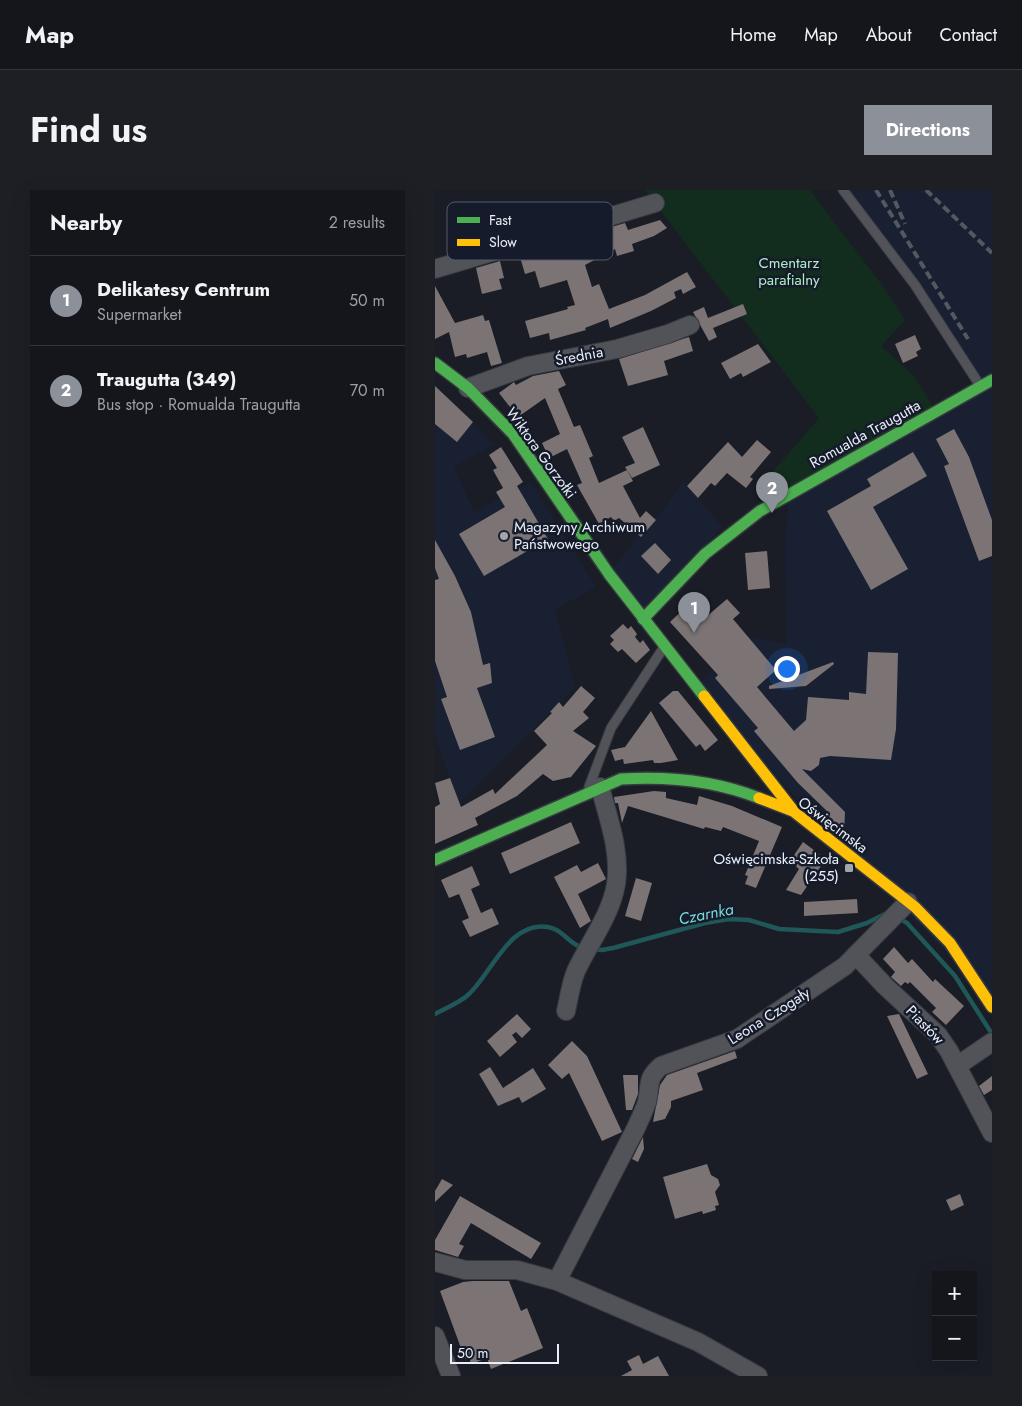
<!DOCTYPE html>
<html lang="en">
<head>
<meta charset="utf-8">
<style>
	body { margin:0; font-family:Jost,sans-serif; background:#1d1f25; color:#f1f3f6 }
	.controls { position:absolute; right:15px; bottom:15px; display:grid; overflow:hidden; border-radius:0px; box-shadow:0 5px 20px #0002 }
	.controls button { width:45px; height:45px; display:grid; place-items:center; padding:0; border:0; border-bottom:1px solid #33353b; background:#14161c; color:#f1f3f6; font:25px sans-serif }
	.scale { position:absolute; left:15px; bottom:12px; width:109px; box-sizing:border-box; padding-left:5px; border:2px solid #e9eef8; border-top:0; font-size:14px; line-height:18px; white-space:nowrap; color:#e9eef8; -webkit-text-stroke:4px #151b2a; paint-order:stroke }
	.you { position:absolute; left:351px; top:478px; width:18px; height:18px; margin:-12px; border:4px solid #fff; border-radius:50%; background:#1a73e8; box-shadow:0 0 0 8px #1a73e833 }
	.badge { display:grid; place-items:center; width:32px; height:32px; border-radius:50%; background:#8c9099; color:#fff; font-size:16px; font-weight:700 }
	.pin { position:absolute; translate:-50% -41px; filter:drop-shadow(0 1px 2px #0008) }
	.pin::after { content:''; position:absolute; top:26px; width:18px; height:15px; background:inherit; clip-path:polygon(0 0,100% 0,50% 100%) }
	.list { margin:0; padding:0; list-style:none }
	h2 { display:flex; justify-content:space-between; align-items:center; height:65px; margin:0; padding:0 20px; font-size:21px }
	h2 small { font-size:16px; font-weight:400; color:#9d9fa3 }
	.list li { display:grid; grid-template-columns:32px 1fr auto; gap:15px; align-items:center; box-sizing:border-box; height:90px; padding:0 20px; border-top:1px solid #33353b }
	.list b { display:block; font-size:19px; white-space:nowrap }
	.list p { margin:0; font-size:16px; white-space:nowrap; color:#9d9fa3 }
	.list em { font-size:16px; font-style:normal; color:#9d9fa3 }
	.map { position:relative; flex:none; width:557px; height:1186px; overflow:hidden; border-radius:0px }
	header { display:flex; align-items:center; gap:30px; box-sizing:border-box; height:70px; padding:0 25px; background:#14161c; border-bottom:1px solid #33353b }
	header strong { font-size:24px }
	nav { display:flex; gap:28px; margin-inline-start:auto; font-size:18px }
	.intro { display:flex; align-items:center; justify-content:space-between; box-sizing:border-box; height:120px; padding:0 30px }
	h1 { margin:0; font-size:35px }
	.button { padding:12px 22px; border-radius:0px; background:#8c9099; color:#fff; font-size:18px; font-weight:700 }
	main { display:flex; gap:30px; padding:0 30px }
	aside { flex:1; background:#14161c; border-radius:0px; box-shadow:0 5px 20px #0002 }
	.map>svg:first-child { display:block }
	.built { fill:#182032 }
	.green { fill:#122d1e }
	.lines { fill:none; stroke-linecap:round; stroke-linejoin:round }
	.stream { stroke:#205758; stroke-width:4.5 }
	.building { fill:#7c7374 }
	.lane-casing { stroke:#373a40; stroke-width:11 }
	.street-casing { stroke:#373a40; stroke-width:20 }
	.fast-casing { stroke:#373a40; stroke-width:14 }
	.slow-casing { stroke:#373a40; stroke-width:14 }
	.lane { stroke:#515359; stroke-width:9 }
	.street { stroke:#515359; stroke-width:18 }
	.fast { stroke:#4caf50; stroke-width:11 }
	.slow { stroke:#ffc107; stroke-width:11 }
	.rail { stroke:#56585f; stroke-width:4; stroke-dasharray:8 4; stroke-linecap:butt }
	.poi-dot { fill:#a1a5ae; stroke:#151b2a; stroke-width:2 }
	.labels { text-anchor:middle; dominant-baseline:central; stroke-width:5; stroke-linejoin:round; paint-order:stroke }
	.park-label { font-size:15px; fill:#adefc3; stroke:#151b2a }
	.street-label { font-size:15px; fill:#e9eef8; stroke:#151b2a }
	.poi-label { font-size:15px; fill:#e9eef8; stroke:#151b2a; text-anchor:start }
	.water-label { font-size:16px; font-style:italic; fill:#7ad9da; stroke:#151b2a }
	.key { fill:#151b2a; stroke:#555a68; stroke-width:1 }
	.key-label { font-size:14px; fill:#e9eef8 }
</style>
</head>
<body>
<header>
<strong>Map</strong>
<nav><a>Home</a><a>Map</a><a>About</a><a>Contact</a></nav>
</header>
<div class="intro"><h1>Find us</h1><a class="button">Directions</a></div>
<main>
<aside>
<h2>Nearby<small>2 results</small></h2>
<ul class="list">
<li><span class="badge">1</span><div><b>Delikatesy Centrum</b><p>Supermarket</p></div><em>50 m</em></li>
<li><span class="badge">2</span><div><b>Traugutta (349)</b><p>Bus stop · Romualda Traugutta</p></div><em>70 m</em></li>
</ul>
</aside>
<div class="map">
<svg width="557" height="1186" viewBox="0 0 557 1186">
	<rect width="100%" height="100%" fill="#1a1d25"/>
	<g class="built">
		<path d="M408,0H557V817L541,792L408,661L261,496L315,446L351,454L350,345L353,320L350,305L545,196L480,95Z"/>
		<path d="M0,195L59,255L19,277L39,322L96,292L161,397L120,420L140,497L24,613L0,548Z"/>
		<path d="M248,292L287,336L208,429L174,384L204,345L226,323Z"/>
	</g>
	<path class="green" d="M210,0H375L450,99L470,130L446,156L480,187L501,222L350,305L334,286L384,228Z"/>
	<g class="lines">
		<g class="stream">
			<path d="M462,727L472,733L520,786L557,844"/>
			<path d="M156,759L167,760L178,758L270,733L294,729L314,730L344,739L403,742L432,733L452,723"/>
			<path d="M0,824C11,818 24,813 33,805C56,785 74,730 113,737C128,739 134,755 149,758"/>
		</g>
	</g>
	<g class="building">
		<path d="M225,30L232,38L219,46L197,54L199,61L182,66L180,59L150,75L157,97L164,94L174,119L210,105L252,82L261,97L248,104L246,99L239,102L241,108L216,121L175,138L173,129L150,138L151,140L115,150L114,143L95,148L90,131L133,119L132,117L140,115L132,90L105,98L100,81L90,84L85,67L144,47L150,60L176,48L173,38L190,33L193,40Z"/>
		<path d="M65,71L69,88L64,89L67,99L47,104L41,78Z"/>
		<path d="M0,96L20,133L48,125L50,131L54,130L67,173L56,176L52,162L32,168L31,164L20,167L14,142L0,149Z"/>
		<path d="M308,114L312,124L278,138L282,147L274,151L258,122L269,117L273,128Z"/>
		<path d="M480,145L486,159L481,162L483,166L468,173L460,154Z"/>
		<path d="M254,147L258,161L229,171L233,185L193,196L184,169Z"/>
		<path d="M323,154L336,172L308,187L306,183L295,189L286,173Z"/>
		<path d="M124,181L131,195L123,199L139,237L145,235L158,266L154,268L164,293L192,280L198,291L188,296L205,328L211,321L221,330L206,347L184,328L179,331L176,327L164,334L142,295L147,293L132,259L114,268L107,253L125,244L110,208L83,227L64,203L79,192L81,195L98,186Z"/>
		<path d="M0,196L38,232L22,252L0,234Z"/>
		<path d="M208,237L225,275L197,288L190,277L200,273L187,247Z"/>
		<path d="M519,239L534,267L557,330V366L544,371L509,276L514,274L501,249Z"/>
		<path d="M322,250L336,262L315,287L318,289L311,298L292,283L280,296L276,293L263,308L252,296L293,252L307,267Z"/>
		<path d="M66,257L88,292L82,296L113,349L49,386L24,344L70,317L61,302L68,298L58,280L62,278L54,265Z"/>
		<path d="M478,262L492,286L438,317L473,379L436,400L392,321L436,296L432,289Z"/>
		<path d="M0,350L20,386L36,422L48,475L55,473L57,493L42,498L60,547L25,560L6,509L12,507L0,471V390L4,389L0,378Z"/>
		<path d="M220,353L236,370L223,384L206,366Z"/>
		<path d="M332,361L335,398L313,400L310,363Z"/>
		<path d="M292,409L305,423L298,429L341,480L322,497L359,541L371,530L373,507L414,510V502L431,504L433,462L463,463L461,539L456,570L395,566L385,568L384,575L376,581L367,579L410,622L409,643L392,628L394,623L363,593L319,541L323,538L280,488L283,485L235,432L255,413L271,427Z"/>
		<path d="M188,434L193,439L196,436L202,444L200,447L205,453L208,450L215,460L201,473L187,459L183,462L175,454L179,450L175,446Z"/>
		<path d="M398,472L399,474L371,496L334,499V496Z"/>
		<path d="M146,496L160,508L148,522L154,528L138,541L161,556L136,587L118,591L108,584L82,606L40,628L43,635L0,654V617L5,614L0,593L15,588L26,617L58,599L60,604L112,555L99,541L117,523L115,522L124,512L128,517Z"/>
		<path d="M238,501H243L283,550L270,561L265,554L261,557L224,513Z"/>
		<path d="M216,521L243,570L226,573H219L218,570L189,574L188,569L180,571L176,560L190,557Z"/>
		<path d="M219,601L231,602V608L262,615L264,606L297,616L347,637L321,698L310,694L313,686L310,685L324,651L288,637L286,641L270,637L269,639L193,616L187,633L183,613H180L179,607Z"/>
		<path d="M136,632L145,653L75,684L66,663Z"/>
		<path d="M368,652L391,669L366,705L351,700L364,679L355,671Z"/>
		<path d="M163,673L171,689L143,704L156,731L145,738L119,687L142,675L146,682Z"/>
		<path d="M37,676L45,695L36,699L46,723L57,718L64,734L35,747L27,731L34,728L24,704L14,708L6,690Z"/>
		<path d="M201,688L217,693L206,731L190,726Z"/>
		<path d="M422,709L423,723L369,726V712Z"/>
		<path d="M459,757L473,773L477,769L498,792L500,789L529,816L511,835L497,822L501,818L475,792L473,794L470,792L466,796L456,787L460,782L448,769Z"/>
		<path d="M82,824L96,839L87,848L81,842L77,845L82,852L65,867L52,851Z"/>
		<path d="M464,824L493,884L482,889L452,826Z"/>
		<path d="M137,851L152,866L187,942L167,951L134,883L127,889L113,875Z"/>
		<path d="M300,861L302,868L262,883L268,900L236,911V917L230,929L218,932L225,895L232,885Z"/>
		<path d="M55,877L68,898L98,878L111,899L87,913L84,907L63,916L44,884Z"/>
		<path d="M188,885H203V904L197,920H191Z"/>
		<path d="M557,886V900L549,905L544,896Z"/>
		<path d="M208,947L209,959L203,972L197,969Z"/>
		<path d="M272,974L276,985L283,989L285,995L280,1002L284,1015L280,1016L281,1020L268,1024L267,1021L240,1029L228,987Z"/>
		<path d="M7,989L18,995L0,1012V1001Z"/>
		<path d="M525,1004L529,1015L516,1021L511,1010Z"/>
		<path d="M25,1006L106,1053L96,1069L36,1033L24,1054L29,1056L23,1067L0,1060V1050Z"/>
		<path d="M38,1091H74L86,1121L92,1118L108,1158L56,1179L52,1168L36,1174L34,1167L30,1169L5,1101L28,1092Z"/>
		<path d="M204,1165L208,1174L223,1166L234,1186H186L197,1180L192,1171Z"/>
	</g>
	<g class="lines">
		<g class="lane-casing">
			<g id="lane">
				<path d="M408,0L480,95L544,194"/>
				<path d="M154,597L176,538L229,457"/>
			</g>
		</g>
		<g class="street-casing">
			<g id="street">
				<path d="M0,79L220,13"/>
				<path d="M33,198L93,176L182,159L233,144L255,135"/>
				<path d="M421,765L450,796L503,845L514,861L557,943"/>
				<path d="M131,821C134,808 136,793 141,781C154,753 176,725 181,694C186,662 173,627 165,597"/>
				<path d="M522,876L557,852"/>
				<path d="M0,1072L30,1080H82L122,1091L263,1152L323,1186"/>
				<path d="M122,1091L201,938C205,929 209,921 212,912C216,894 211,889 226,876L302,849L410,776L473,712"/>
				<path d="M0,1146L16,1186"/>
			</g>
		</g>
		<g class="fast-casing">
			<g id="fast">
				<path d="M0,173L33,198L78,244L174,384L269,506"/>
				<path d="M208,429L270,364L325,321L557,190"/>
				<path d="M0,670L186,589C234,586 279,590 324,608"/>
			</g>
		</g>
		<g class="slow-casing">
			<g id="slow">
				<path d="M269,506L357,619"/>
				<path d="M324,608L358,621L480,717L515,753L557,817"/>
			</g>
		</g>
		<use href="#lane" class="lane"/>
		<use href="#street" class="street"/>
		<use href="#fast" class="fast"/>
		<use href="#slow" class="slow"/>
		<g class="rail">
			<path d="M441,0L533,149"/>
			<path d="M455,0L470,34"/>
			<path d="M491,0L557,63"/>
		</g>
	</g>
	<g class="poi-dot">
		<circle cx="69" cy="346" r="5"/>
		<rect x="409" y="673" width="10" height="10" rx="2.5"/>
	</g>
	<g class="labels">
		<g class="park-label">
			<text x="354" y="73">Cmentarz<tspan x="354" dy="17">parafialny</tspan></text>
		</g>
		<g class="street-label">
			<text transform="translate(144 166) rotate(-11)">Średnia</text>
			<text transform="translate(430 244) rotate(-29)">Romualda Traugutta</text>
			<text transform="translate(106 263) rotate(54)">Wiktora Gorzołki</text>
			<text transform="translate(398 635) rotate(37)">Oświęcimska</text>
			<text transform="translate(334 826) rotate(-32)">Leona Czogały</text>
			<text transform="translate(490 835) rotate(46)">Piastów</text>
		</g>
		<g class="poi-label">
			<text x="79" y="337">Magazyny Archiwum<tspan x="79" dy="17">Państwowego</tspan></text>
			<text x="404" y="669" text-anchor="end">Oświęcimska-Szkoła<tspan x="404" dy="17">(255)</tspan></text>
		</g>
		<g class="water-label">
			<text transform="translate(271 724) rotate(-11)">Czarnka</text>
		</g>
	</g>
	<rect x="12" y="12" width="166" height="58" rx="8" class="key"/>
	<rect x="22" y="27" width="23" height="6" fill="#4caf50"/>
	<rect x="22" y="49" width="23" height="7" fill="#ffc107"/>
	<g class="key-label">
		<text x="54" y="35">Fast</text>
		<text x="54" y="57">Slow</text>
	</g>
</svg>
<div class="controls">
<button>+</button>
<button>−</button>
</div>
<div class="scale">50 m</div>
<div class="you"></div>
<div class="pin badge" style="left:259px;top:443px">1</div>
<div class="pin badge" style="left:337px;top:323px">2</div>
</div>
</main>
</body>
</html>
